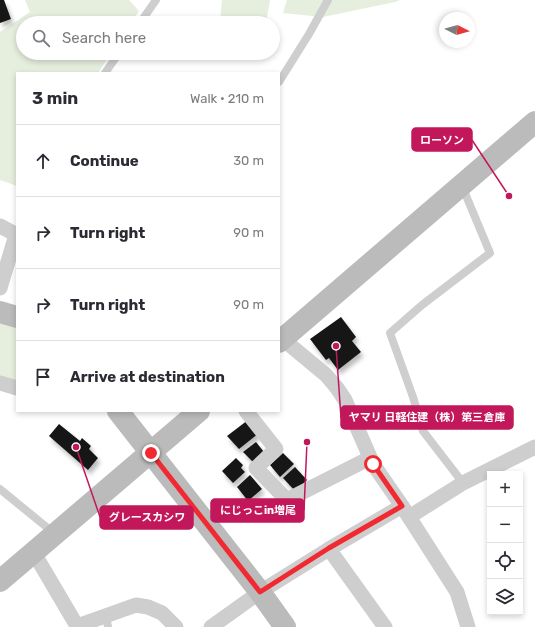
<!DOCTYPE html>
<html lang="en">
<head>
<meta charset="utf-8">
<style>
	body { margin:0; font-family:Rubik,"Noto Sans JP",sans-serif; background:#f2f2f3; color:#2b2b33 }
	.controls { position:absolute; right:12px; bottom:12px; display:grid; overflow:hidden; border-radius:0px; box-shadow:0 2px 6px #0003 }
	.controls button { width:36px; height:36px; display:grid; place-items:center; padding:0; border:0; border-bottom:1px solid #e1e1e2; background:#fff; color:#2b2b33; font:20px sans-serif }
	.compass { position:absolute; left:439px; top:12px; width:36px; height:36px; border-radius:50%; background:#fff; box-shadow:0 2px 6px #0003; rotate:96deg }
	.stop { position:absolute; width:12px; height:12px; margin:-9px; border:3px solid #f12a32; border-radius:50%; background:#fff }
	.stop.end { background:#f12a32; border-color:#fff; box-shadow:0 1px 4px #0008 }
	.list { margin:0; padding:0; list-style:none }
	h2 { display:flex; justify-content:space-between; align-items:center; height:52px; margin:0; padding:0 16px; font-size:17px }
	h2 small { font-size:13px; font-weight:400; color:#7c7c81 }
	.list li { display:grid; grid-template-columns:26px 1fr auto; gap:12px; align-items:center; box-sizing:border-box; height:72px; padding:0 16px; border-top:1px solid #e1e1e2 }
	.list b { display:block; font-size:15px; white-space:nowrap }
	.list em { font-size:13px; font-style:normal; color:#7c7c81 }
	.icon { flex:none; width:22px; height:22px; fill:none; stroke:currentColor; stroke-width:2; stroke-linecap:round; stroke-linejoin:round }
	.map { position:relative; flex:none; width:535px; height:627px; overflow:hidden }
	.search { position:absolute; background:#fff; box-shadow:0 2px 6px #0003; left:16px; top:16px; width:264px; height:44px; display:flex; align-items:center; gap:10px; box-sizing:border-box; padding:0 14px; border-radius:22px; color:#7c7c81; font-size:15px }
	.panel { position:absolute; background:#fff; box-shadow:0 2px 6px #0003; left:16px; top:72px; width:264px; height:340px; border-radius:0px }
	.map>svg:first-child { display:block }
	.green { fill:#e6eede }
	.building { fill:#181818; filter:url(#shadow) }
	.lines { fill:none; stroke-linecap:round; stroke-linejoin:round }
	.lane { stroke:#cecece; stroke-width:8 }
	.street { stroke:#cecece; stroke-width:15 }
	.secondary { stroke:#bbb; stroke-width:22 }
	.route { stroke:#f12a32; stroke-width:5 }
	.leader { fill:none; stroke:#c2185b; stroke-width:1.5 }
	.callout-dot { fill:#c2185b; stroke:#fff; stroke-width:1.5 }
	.callout { fill:#c2185b; stroke:#c2185b; stroke-width:1.5 }
	.callout-label { font-size:11px; text-anchor:middle; font-weight:bold; fill:#fff }
</style>
</head>
<body>
<div class="map">
<svg width="535" height="627" viewBox="0 0 535 627">
	<defs>
		<filter id="shadow"><feDropShadow dx="2.5" dy="4.5" stdDeviation="2" flood-color="#0004"/></filter>
	</defs>
	<rect width="100%" height="100%" fill="#fff"/>
	<g class="green">
		<path d="M25,0H129L139,11L131,23H23V53H111L98,73H17V186L0,180V32L30,12Z"/>
		<path d="M222,0H270L266,23H220Z"/>
		<path d="M287,0H400L395,2L323,17L283,13Z"/>
		<path d="M0,320L17,326V382L0,378Z"/>
	</g>
	<g class="building">
		<path d="M0,0H4L11,19L0,23Z"/>
		<path d="M341,317L356,337L352,341L361,352L338,370L329,358L326,360L310,339Z"/>
		<path d="M248,420L259,433L239,449L227,436Z"/>
		<path d="M59,424L80,441L82,438L91,446L89,449L98,458L88,470L49,436Z"/>
		<path d="M256,442L264,452L253,462L243,452Z"/>
		<path d="M283,453L294,464L280,477L270,465Z"/>
		<path d="M236,458L243,465L241,468L245,472L233,483L222,471Z"/>
		<path d="M295,467L307,480L295,491L283,478Z"/>
		<path d="M250,475L262,489L248,501L237,487Z"/>
	</g>
	<g class="lines">
		<g class="lane">
			<path d="M140,23L156,0"/>
			<path d="M105,73L119,53"/>
			<path d="M279,82L309,34L328,0"/>
			<path d="M462,186L490,253L422,305L390,333L413,397L423,431L463,483"/>
			<path d="M0,489L55,534"/>
			<path d="M106,616L108,627"/>
		</g>
		<g class="street">
			<path d="M0,226L17,235"/>
			<path d="M0,288L16,235"/>
			<path d="M279,336L326,375L337,388L345,400L373,464L402,506L457,592L468,627"/>
			<path d="M0,383L17,388"/>
			<path d="M246,411L276,449L256,468L287,500L370,458"/>
			<path d="M409,517L463,483L535,447"/>
			<path d="M329,549L385,627"/>
			<path d="M34,553L77,626L136,605L148,607L162,613L176,627"/>
			<path d="M211,627L260,592L329,549L402,506"/>
		</g>
		<g class="secondary">
			<path d="M0,312L17,317"/>
			<path d="M279,342L535,122"/>
			<path d="M118,411L260,592L285,627"/>
			<path d="M0,581L199,411"/>
		</g>
	</g>
	<g class="lines">
		<path class="route" d="M151,453L260,592L329,548L402,506L373,464"/>
	</g>
	<path class="leader" d="M509 196L472 140M336 346L341 418M307 442L304 510M76 447L100 517"/>
	<g class="callout-dot">
		<circle cx="509" cy="196" r="4"/>
		<circle cx="336" cy="346" r="4"/>
		<circle cx="307" cy="442" r="4"/>
		<circle cx="76" cy="447" r="4"/>
	</g>
	<g class="callout">
		<rect x="412" y="128" width="60" height="23" rx="4"/>
		<rect x="341" y="406" width="172" height="23" rx="4"/>
		<rect x="211" y="499" width="93" height="23" rx="4"/>
		<rect x="100" y="506" width="93" height="23" rx="4"/>
	</g>
	<g class="callout-label">
		<text x="442" y="144">ローソン</text>
		<text x="427" y="421">ヤマリ 日軽住建（株）第三倉庫</text>
		<text x="258" y="514">にじっこin増尾</text>
		<text x="147" y="521">グレースカシワ</text>
	</g>
</svg>
<div class="controls">
<button>+</button>
<button>−</button>
<button><svg class="icon" aria-label="locate" viewBox="0 0 24 24"><circle cx="12" cy="12" r="6"/><path d="M12 2v4M12 18v4M2 12h4M18 12h4"/></svg></button>
<button><svg class="icon" aria-label="layers" viewBox="0 0 24 24"><path d="M12 4l9 5-9 5-9-5zM3 14l9 5 9-5"/></svg></button>
</div>
<svg class="compass" viewBox="-18 -18 36 36"><path d="M0-13l5 13h-10z" fill="#e53935"/><path d="M0 13l5-13h-10z" fill="#7c7c81"/></svg>
<div class="stop" style="left:373px;top:464px"></div>
<div class="stop end" style="left:151px;top:453px"></div>
<div class="search"><svg class="icon" aria-label="search" viewBox="0 0 24 24"><circle cx="10" cy="10" r="6"/><path d="M15 15l6 6"/></svg>Search here</div>
<section class="panel">
<h2>3 min<small>Walk · 210 m</small></h2>
<ul class="list">
<li><svg class="icon" aria-label="ahead" viewBox="0 0 24 24"><path d="M12 20V5M6 11l6-6 6 6"/></svg><div><b>Continue</b></div><em>30 m</em></li>
<li><svg class="icon" aria-label="right" viewBox="0 0 24 24"><path d="M7 20v-9h11M14 6l5 5-5 5"/></svg><div><b>Turn right</b></div><em>90 m</em></li>
<li><svg class="icon" aria-label="right" viewBox="0 0 24 24"><path d="M7 20v-9h11M14 6l5 5-5 5"/></svg><div><b>Turn right</b></div><em>90 m</em></li>
<li><svg class="icon" aria-label="arrive" viewBox="0 0 24 24"><path d="M6 21V4h12l-3 4 3 4H6"/></svg><div><b>Arrive at destination</b></div></li>
</ul>
</section>
</div>
</body>
</html>
